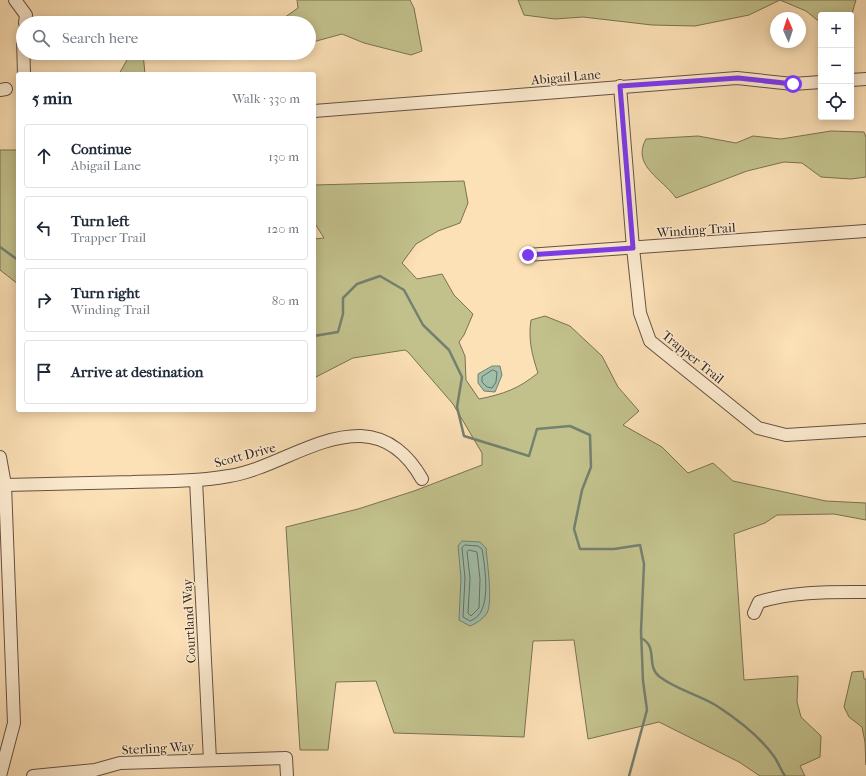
<!DOCTYPE html>
<html lang="en">
<head>
<meta charset="utf-8">
<style>
	body { margin:0; font-family:"IM FELL French Canon",serif; background:#f2f2f3; color:#1f2937 }
	.controls { position:absolute; right:12px; top:12px; display:grid; overflow:hidden; border-radius:4px; box-shadow:0 2px 10px #0003 }
	.controls button { width:36px; height:36px; display:grid; place-items:center; padding:0; border:0; border-bottom:1px solid #e0e1e3; background:#fff; color:#1f2937; font:20px sans-serif }
	.compass { position:absolute; left:770px; top:12px; width:36px; height:36px; border-radius:50%; background:#fff; box-shadow:0 2px 10px #0003; rotate:357deg }
	.stop { position:absolute; width:12px; height:12px; margin:-9px; border:3px solid #7c3aed; border-radius:50%; background:#fff }
	.stop.end { background:#7c3aed; border-color:#fff; box-shadow:0 1px 4px #0008 }
	.list { margin:0; padding:0; list-style:none }
	h2 { display:flex; justify-content:space-between; align-items:center; height:52px; margin:0; padding:0 16px; font-size:17px }
	h2 small { font-size:13px; font-weight:400; color:#747a83 }
	.list li { display:grid; grid-template-columns:26px 1fr auto; gap:12px; align-items:center; box-sizing:border-box; height:64px; margin:0 8px 8px; padding:0 8px; border:1px solid #e0e1e3; border-radius:4px }
	.list b { display:block; font-size:15px; white-space:nowrap }
	.list p { margin:0; font-size:13px; white-space:nowrap; color:#747a83 }
	.list em { font-size:13px; font-style:normal; color:#747a83 }
	.icon { flex:none; width:22px; height:22px; fill:none; stroke:currentColor; stroke-width:2; stroke-linecap:round; stroke-linejoin:round }
	.map { position:relative; flex:none; width:866px; height:776px; overflow:hidden }
	.search { position:absolute; background:#fff; box-shadow:0 2px 10px #0003; left:16px; top:16px; width:300px; height:44px; display:flex; align-items:center; gap:10px; box-sizing:border-box; padding:0 14px; border-radius:22px; color:#747a83; font-size:15px }
	.panel { position:absolute; background:#fff; box-shadow:0 2px 10px #0003; left:16px; top:72px; width:300px; height:340px; border-radius:4px }
	.map>svg:first-child { display:block }
	.green { fill:#c2c18c; stroke:#7a7254 }
	.water { fill:#a0bea9; stroke:#748070 }
	.lines { fill:none; stroke-linecap:round; stroke-linejoin:round }
	.shore { stroke:#697062; stroke-width:1 }
	.stream { stroke:#748070; stroke-width:2.5 }
	.minor-casing { stroke:#645242; stroke-width:14 }
	.minor { stroke:#fdebd0; stroke-width:12 }
	.route { stroke:#7c3aed; stroke-width:5 }
	.labels { text-anchor:middle; dominant-baseline:central; stroke-width:3; stroke-linejoin:round; paint-order:stroke }
	.street-label { font-size:13px; fill:#32231b; stroke:#fdebd0 }
</style>
</head>
<body>
<div class="map">
<svg width="866" height="776" viewBox="0 0 866 776">
	<rect width="100%" height="100%" fill="#fce0b6"/>
	<filter id="stains"><feTurbulence type="fractalNoise" baseFrequency=".005" numOctaves="4"/><feColorMatrix values="0 0 0 0 .2 0 0 0 0 .09 0 0 0 0 .02 0 0 0 .5 -.17"/></filter>
	<radialGradient id="worn" r=".72"><stop offset=".6" stop-color="#630" stop-opacity="0"/><stop offset="1" stop-color="#630" stop-opacity=".3"/></radialGradient>
	<g class="green">
		<path d="M297,0H410L414,8L422,51L411,55L364,43L342,34L309,43V23H282L281,20L298,8Z"/>
		<path d="M518,0H856L851,17V15H821V23L806,11L780,0L749,15L695,26L652,25L583,17L555,19L524,15Z"/>
		<path d="M131,53H143L145,74H119Z"/>
		<path d="M831,131L864,132L866,137V177L851,179L821,177L802,163L784,162L747,171L676,198C663,179 631,166 646,139L698,136L736,143L753,136L781,139Z"/>
		<path d="M0,150H18V284L0,270Z"/>
		<path d="M464,181L468,203L460,223L438,231L416,244L402,263L417,279L442,274L454,295L473,314L464,335L459,342L465,356L466,380L479,399C504,394 518,389 538,373C532,355 528,339 531,320L545,316L570,326L602,356L618,387L639,411L623,425L662,447L688,473L713,463L733,481L826,501L866,503V520L834,514L777,515L765,523L734,534L744,680L798,676L797,702L801,717L821,736L820,757L800,766L805,776H760L739,762L659,722L588,739L574,640L533,641L524,737L394,733L376,681L336,682L328,750H300L286,527L358,509L414,491L482,465V453L453,404L408,352L405,350L353,358L314,378V239L324,238L314,222V185Z"/>
		<path d="M863,671L864,679H866V765L865,742L862,727L849,717L844,707L852,672Z"/>
	</g>
	<g class="water">
		<path d="M492,366H500L502,375L495,392L484,391L478,383V374Z"/>
		<path d="M462,541L480,542L486,548C487,561 493,601 487,613C483,619 477,623 470,626L459,620L461,578L458,546Z"/>
	</g>
	<g class="lines">
		<g class="shore">
			<path d="M493,370L497,372L496,382L492,388L487,387L482,382V377Z"/>
			<path d="M465,545L478,546L482,549C485,568 493,614 470,621L463,617L465,578L462,548Z"/>
			<path d="M469,550L477,552L480,579L479,608L471,616L468,613L470,578L467,552Z"/>
		</g>
		<g class="stream">
			<path d="M0,247L18,260"/>
			<path d="M314,336L338,332L343,314V298L357,284L380,276L404,290L423,325L449,350L462,377L457,407L464,436L529,456L537,429L570,426L590,435L591,467L582,490L574,529L580,549H614L640,545L644,564L641,631L643,681L647,710L629,776"/>
			<path d="M641,638C659,647 645,666 660,677C677,690 700,695 717,706C737,719 759,736 773,755C778,761 780,769 785,776"/>
		</g>
		<g class="minor-casing">
			<g id="minor">
				<path d="M15,0L26,15L25,23"/>
				<path d="M23,39L24,74"/>
				<path d="M851,80L866,79"/>
				<path d="M620,86L633,248L640,313L650,341L758,428L786,435L866,430"/>
				<path d="M0,90L6,89"/>
				<path d="M314,111L737,78L793,84L821,82"/>
				<path d="M527,255L866,231"/>
				<path d="M0,457L5,485L14,723L0,776"/>
				<path d="M196,480L210,760"/>
				<path d="M5,485C48,484 90,483 132,482C164,481 197,482 229,476C273,469 316,435 361,436C389,437 409,456 422,479"/>
				<path d="M754,613L759,602C793,591 831,592 866,592"/>
				<path d="M33,776L95,770L120,763L286,758L287,776"/>
			</g>
		</g>
		<use href="#minor" class="minor"/>
	</g>
	<g class="lines">
		<path class="route" d="M528,255L633,248L620,86L738,78L793,84"/>
	</g>
	<g class="labels">
		<g class="street-label">
			<text transform="translate(566 77) rotate(-5)">Abigail Lane</text>
			<text transform="translate(696 230) rotate(-4)">Winding Trail</text>
			<text transform="translate(693 357) rotate(39)">Trapper Trail</text>
			<text transform="translate(245 455) rotate(-15)">Scott Drive</text>
			<text transform="translate(189 621) rotate(-93)">Courtland Way</text>
			<text transform="translate(158 748) rotate(-3)">Sterling Way</text>
		</g>
	</g>
	<rect width="100%" height="100%" filter="url(#stains)"/>
	<rect width="100%" height="100%" fill="url(#worn)"/>
</svg>
<div class="controls">
<button>+</button>
<button>−</button>
<button><svg class="icon" aria-label="locate" viewBox="0 0 24 24"><circle cx="12" cy="12" r="6"/><path d="M12 2v4M12 18v4M2 12h4M18 12h4"/></svg></button>
</div>
<svg class="compass" viewBox="-18 -18 36 36"><path d="M0-13l5 13h-10z" fill="#e53935"/><path d="M0 13l5-13h-10z" fill="#747a83"/></svg>
<div class="stop" style="left:793px;top:84px"></div>
<div class="stop end" style="left:528px;top:255px"></div>
<div class="search"><svg class="icon" aria-label="search" viewBox="0 0 24 24"><circle cx="10" cy="10" r="6"/><path d="M15 15l6 6"/></svg>Search here</div>
<section class="panel">
<h2>5 min<small>Walk · 330 m</small></h2>
<ul class="list">
<li><svg class="icon" aria-label="ahead" viewBox="0 0 24 24"><path d="M12 20V5M6 11l6-6 6 6"/></svg><div><b>Continue</b><p>Abigail Lane</p></div><em>130 m</em></li>
<li><svg class="icon" aria-label="left" viewBox="0 0 24 24"><path d="M17 20v-9H6M10 6l-5 5 5 5"/></svg><div><b>Turn left</b><p>Trapper Trail</p></div><em>120 m</em></li>
<li><svg class="icon" aria-label="right" viewBox="0 0 24 24"><path d="M7 20v-9h11M14 6l5 5-5 5"/></svg><div><b>Turn right</b><p>Winding Trail</p></div><em>80 m</em></li>
<li><svg class="icon" aria-label="arrive" viewBox="0 0 24 24"><path d="M6 21V4h12l-3 4 3 4H6"/></svg><div><b>Arrive at destination</b></div></li>
</ul>
</section>
</div>
</body>
</html>
